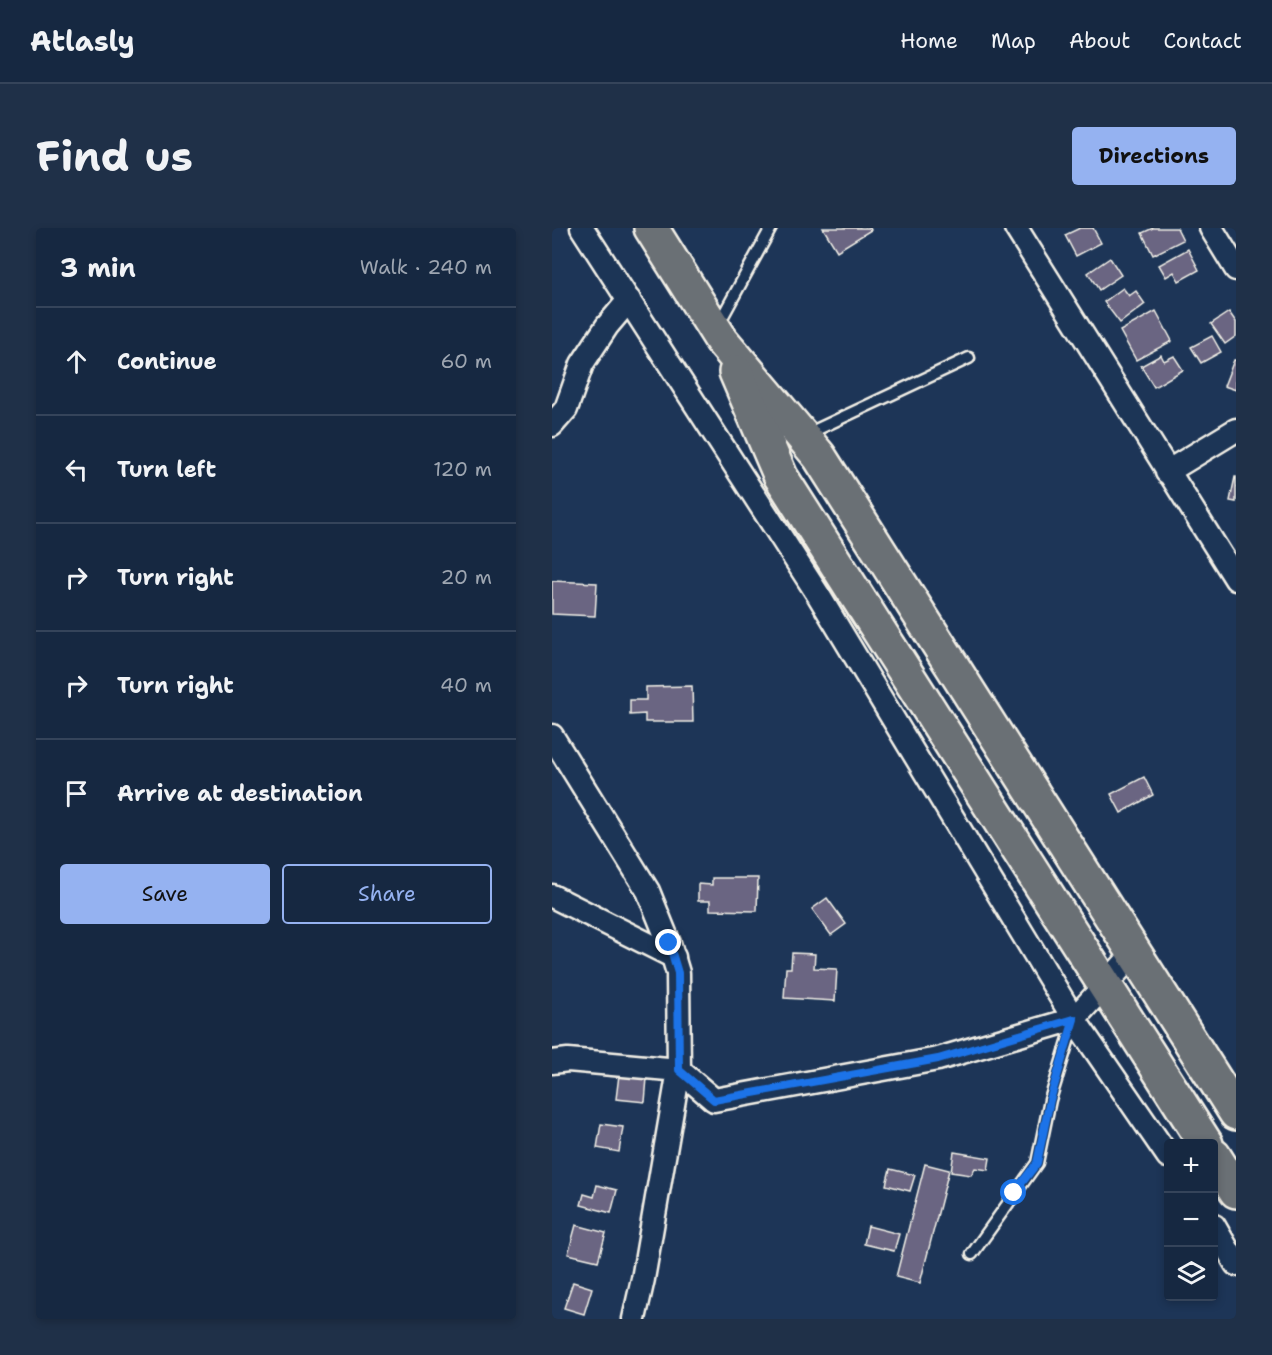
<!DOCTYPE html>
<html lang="en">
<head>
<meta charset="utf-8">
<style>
	body { margin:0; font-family:"Shantell Sans",sans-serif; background:#1f3048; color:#f1f3f6 }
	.controls { position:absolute; right:18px; bottom:18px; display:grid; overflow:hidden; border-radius:6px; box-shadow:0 3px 9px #0003 }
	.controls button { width:54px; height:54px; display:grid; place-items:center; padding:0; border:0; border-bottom:2px solid #35445a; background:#162841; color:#f1f3f6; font:30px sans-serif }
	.stop { position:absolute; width:18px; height:18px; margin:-14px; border:4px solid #1a73e8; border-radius:50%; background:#fff }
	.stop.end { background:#1a73e8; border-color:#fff; box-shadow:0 2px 6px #0008 }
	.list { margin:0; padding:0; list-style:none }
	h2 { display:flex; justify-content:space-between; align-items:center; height:78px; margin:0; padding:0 24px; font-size:26px }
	h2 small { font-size:20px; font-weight:400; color:#9ea6b1 }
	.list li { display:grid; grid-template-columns:39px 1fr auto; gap:18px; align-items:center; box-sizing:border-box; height:108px; padding:0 24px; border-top:2px solid #35445a }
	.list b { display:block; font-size:22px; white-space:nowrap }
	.list em { font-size:20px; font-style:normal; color:#9ea6b1 }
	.actions { display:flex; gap:12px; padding:18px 24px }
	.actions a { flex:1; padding:14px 0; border:2px solid #95b2f1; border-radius:6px; text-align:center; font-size:21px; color:#95b2f1 }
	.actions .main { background:#95b2f1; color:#111 }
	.icon { flex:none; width:33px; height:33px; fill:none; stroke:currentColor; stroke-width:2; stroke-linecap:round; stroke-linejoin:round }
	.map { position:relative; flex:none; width:684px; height:1091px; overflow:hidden; border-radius:6px }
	header { display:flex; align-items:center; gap:36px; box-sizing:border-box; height:84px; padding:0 30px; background:#162841; border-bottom:2px solid #35445a }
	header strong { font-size:28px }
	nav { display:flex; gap:33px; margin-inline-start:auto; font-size:21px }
	.intro { display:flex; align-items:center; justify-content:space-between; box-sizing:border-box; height:144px; padding:0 36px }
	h1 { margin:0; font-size:42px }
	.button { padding:15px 27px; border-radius:6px; background:#95b2f1; color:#111; font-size:21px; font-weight:700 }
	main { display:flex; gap:36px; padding:0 36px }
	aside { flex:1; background:#162841; border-radius:6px; box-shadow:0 3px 9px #0003 }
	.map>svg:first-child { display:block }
	.building { fill:#6a6582; stroke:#f4f1e8; stroke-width:1.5 }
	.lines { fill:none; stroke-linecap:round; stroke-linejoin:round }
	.service-casing { stroke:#f4f1e8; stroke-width:15 }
	.minor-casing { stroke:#f4f1e8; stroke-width:27 }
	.trunk-casing { stroke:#f4f1e8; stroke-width:38 }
	.service { stroke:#1d3557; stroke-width:10 }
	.minor { stroke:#1d3557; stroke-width:22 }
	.trunk { stroke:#6b6f75; stroke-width:33 }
	.route { stroke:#1a73e8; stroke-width:8 }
</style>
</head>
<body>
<header>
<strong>Atlasly</strong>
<nav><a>Home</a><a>Map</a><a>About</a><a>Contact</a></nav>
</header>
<div class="intro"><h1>Find us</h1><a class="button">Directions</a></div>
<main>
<aside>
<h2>3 min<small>Walk · 240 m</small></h2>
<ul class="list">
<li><svg class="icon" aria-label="ahead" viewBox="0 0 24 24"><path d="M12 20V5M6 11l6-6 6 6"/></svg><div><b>Continue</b></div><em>60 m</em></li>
<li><svg class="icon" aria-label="left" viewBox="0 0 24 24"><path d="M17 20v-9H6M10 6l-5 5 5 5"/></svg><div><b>Turn left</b></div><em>120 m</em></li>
<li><svg class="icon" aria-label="right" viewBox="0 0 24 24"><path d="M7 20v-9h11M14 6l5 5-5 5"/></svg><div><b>Turn right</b></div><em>20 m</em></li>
<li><svg class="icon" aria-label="right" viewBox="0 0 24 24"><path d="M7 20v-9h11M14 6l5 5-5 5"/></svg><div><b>Turn right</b></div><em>40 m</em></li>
<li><svg class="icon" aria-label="arrive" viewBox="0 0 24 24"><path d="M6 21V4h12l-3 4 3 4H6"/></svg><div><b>Arrive at destination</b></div></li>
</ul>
<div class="actions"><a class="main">Save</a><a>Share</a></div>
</aside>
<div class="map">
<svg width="684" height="1091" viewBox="0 0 684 1091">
	<rect width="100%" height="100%" fill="#1d3557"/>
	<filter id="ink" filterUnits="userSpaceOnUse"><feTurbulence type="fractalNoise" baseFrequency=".0167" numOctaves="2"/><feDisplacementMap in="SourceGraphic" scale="12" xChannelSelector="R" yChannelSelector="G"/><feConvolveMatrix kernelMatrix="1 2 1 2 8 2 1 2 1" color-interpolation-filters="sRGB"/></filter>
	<g filter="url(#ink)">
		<g class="building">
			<path d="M271,0H318L319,2L285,23Z"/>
			<path d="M528,0H541L549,15L524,28L513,7Z"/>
			<path d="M601,0H625L631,12L601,27L590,5Z"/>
			<path d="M636,21L647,42L627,53L622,44L614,49L607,37Z"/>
			<path d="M558,30L569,47L547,62L536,45Z"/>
			<path d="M571,60L577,68L584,63L593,76L568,95L552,74Z"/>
			<path d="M604,83L620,113L584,132L568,103Z"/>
			<path d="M677,84L684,94V108L673,116L659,96Z"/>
			<path d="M660,108L669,124L649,135L639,119Z"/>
			<path d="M609,127L612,133L622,128L631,142L602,159L589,138Z"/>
			<path d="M682,132H684V162L672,158Z"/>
			<path d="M683,249H684V274L678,273Z"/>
			<path d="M0,353L45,355L43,388L0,386Z"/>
			<path d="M140,458L141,494H93V486L78,487V472H94V459Z"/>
			<path d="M592,549L601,567L569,585L559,566Z"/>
			<path d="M160,650H206L205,683L158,682V673H146V656L160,657Z"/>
			<path d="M275,670L294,696L279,707L260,681Z"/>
			<path d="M240,725L263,726L262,740L285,741L283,773L232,770L234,740H239Z"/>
			<path d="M67,847L95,850L93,874L64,871Z"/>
			<path d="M49,896L71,899L67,924L45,920Z"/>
			<path d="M402,924L438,930L436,942L423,940L419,947L399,944Z"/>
			<path d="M373,936L397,942L368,1055L344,1049Z"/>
			<path d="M338,941L363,947L358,963L334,957Z"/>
			<path d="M45,957L65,962L59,985L29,977L32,966L42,969Z"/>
			<path d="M24,997L54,1005L46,1033L16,1026Z"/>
			<path d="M316,998L347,1006L342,1023L312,1016Z"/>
			<path d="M21,1054L40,1060L32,1086L12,1080Z"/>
		</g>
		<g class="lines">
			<g class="service-casing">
				<g id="service">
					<path d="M166,97L219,0"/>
					<path d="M253,207L417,130"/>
					<path d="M420,1026L485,935L498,872L522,794"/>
				</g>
			</g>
			<g class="minor-casing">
				<g id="minor">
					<path d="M30,0L267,368L522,791L616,928"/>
					<path d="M464,0L684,351"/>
					<path d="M659,0L684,41"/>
					<path d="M0,197L14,181L30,136L55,98L77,72"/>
					<path d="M615,244L684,202"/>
					<path d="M0,508L96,663L117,715L126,745L127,842L91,1051L82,1091"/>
					<path d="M0,668L122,729"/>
					<path d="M0,834L16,832L127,842L162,872L386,831L522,791L582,725"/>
					<path d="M662,998L684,1036"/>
				</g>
			</g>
			<g class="trunk-casing">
				<g id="trunk">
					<path d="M99,0L170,113L267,228L684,885"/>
					<path d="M184,144L229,249L654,916"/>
					<path d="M662,928L684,963"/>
				</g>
			</g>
			<use href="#service" class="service"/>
			<use href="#minor" class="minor"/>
			<use href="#trunk" class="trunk"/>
		</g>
	</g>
	<g class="lines" filter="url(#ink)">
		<path class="route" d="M117,715L126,745L127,842L162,872L386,831L522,791L498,872L485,935L462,965"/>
	</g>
</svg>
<div class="controls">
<button>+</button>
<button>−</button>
<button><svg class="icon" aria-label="layers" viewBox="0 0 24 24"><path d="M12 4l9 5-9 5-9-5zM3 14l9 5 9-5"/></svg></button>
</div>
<div class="stop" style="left:462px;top:965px"></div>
<div class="stop end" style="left:117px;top:715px"></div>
</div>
</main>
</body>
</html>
